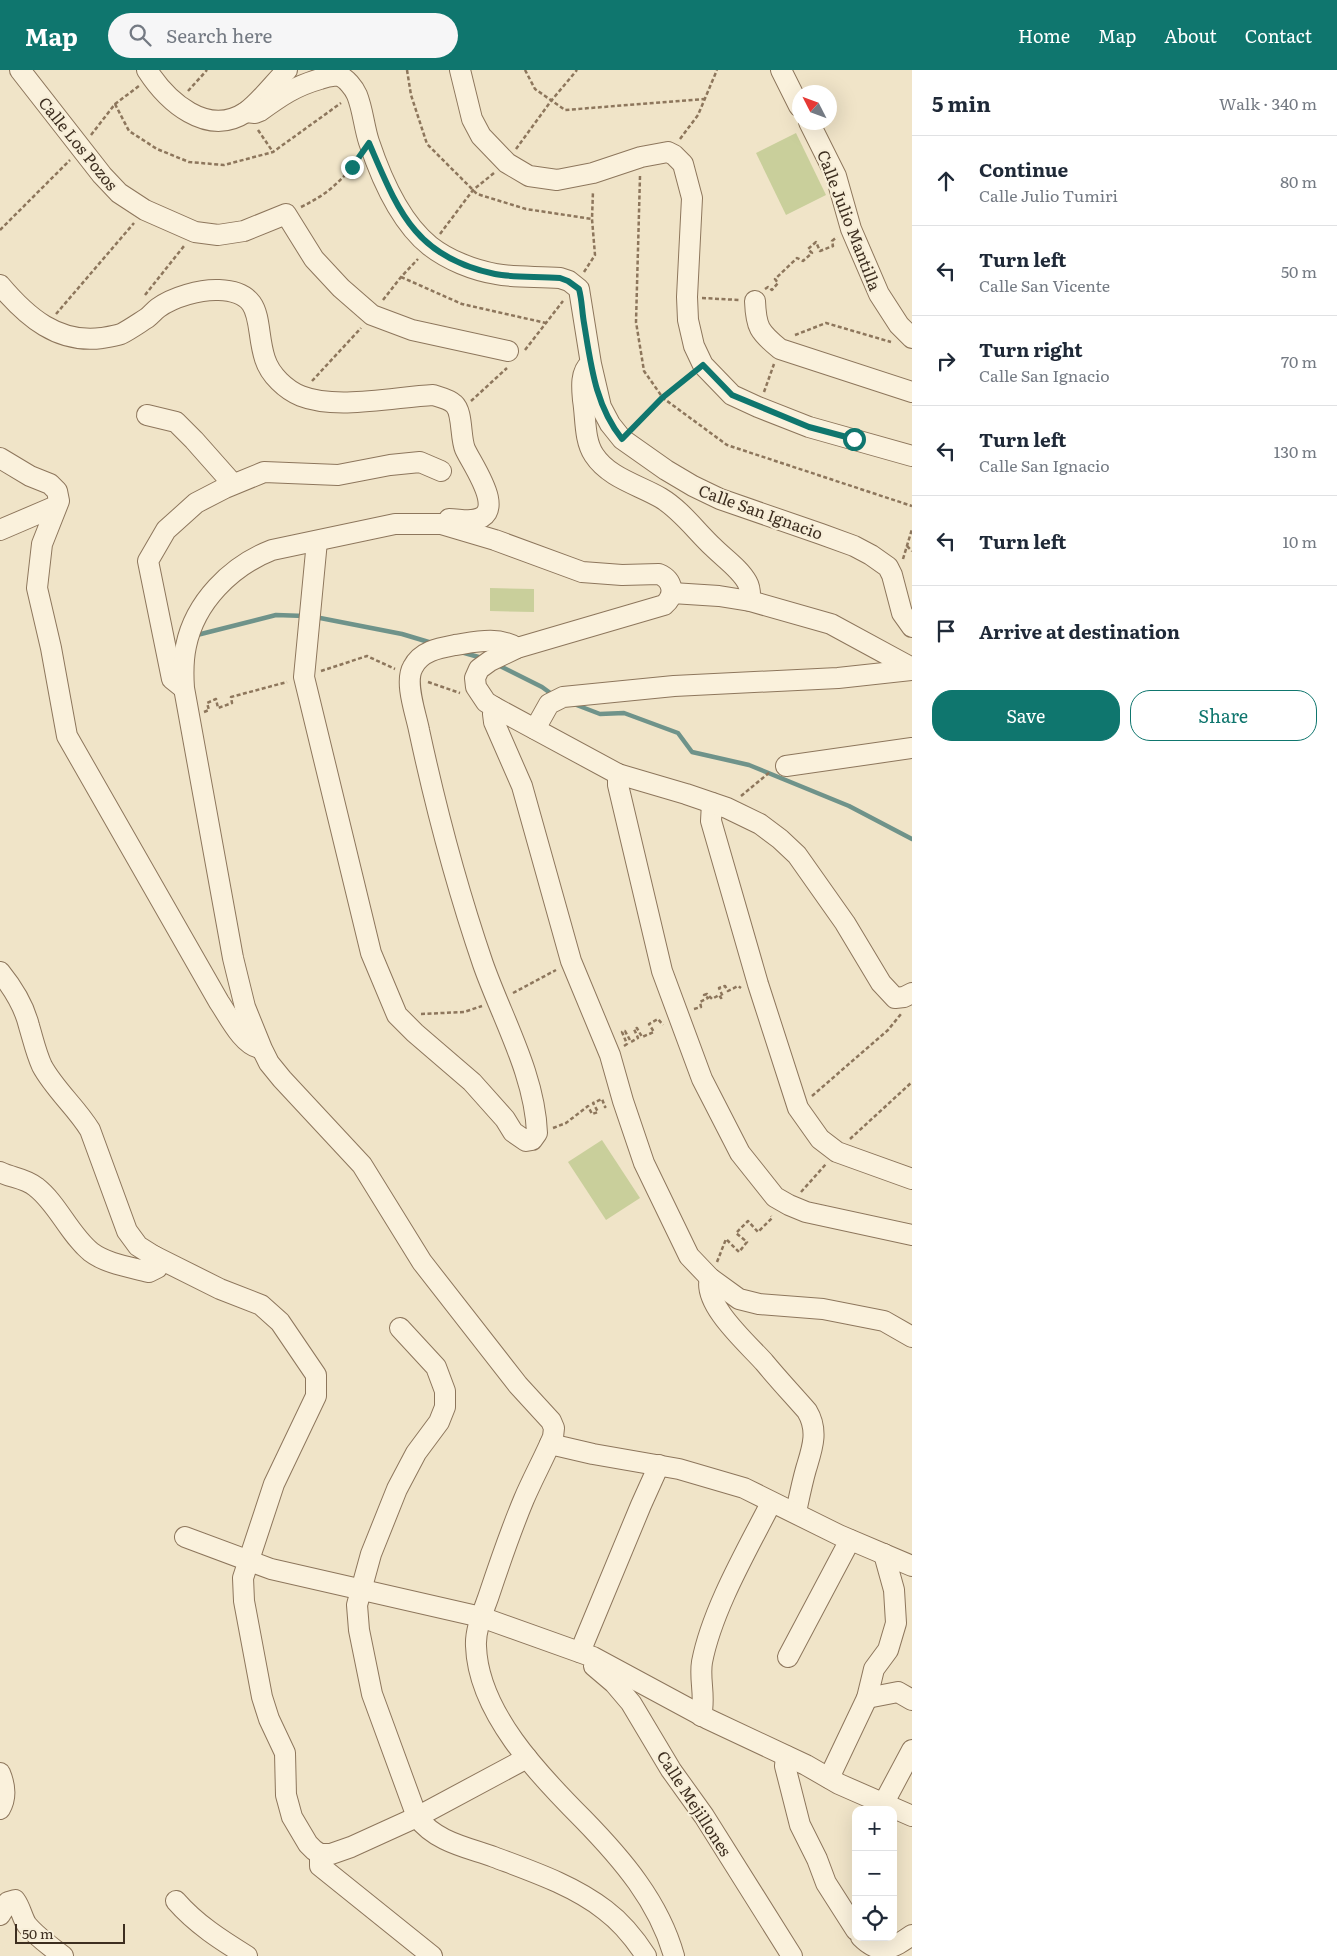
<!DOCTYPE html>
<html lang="en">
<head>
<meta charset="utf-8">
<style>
	body { margin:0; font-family:Literata,serif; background:#f6f6f7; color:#1f2937 }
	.controls { position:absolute; right:15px; bottom:15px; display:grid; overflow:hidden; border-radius:10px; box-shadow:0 5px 20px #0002 }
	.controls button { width:45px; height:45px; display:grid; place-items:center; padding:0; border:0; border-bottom:1px solid #e0e1e3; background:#fff; color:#1f2937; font:25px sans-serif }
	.compass { position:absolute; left:792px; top:15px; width:45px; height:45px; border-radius:50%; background:#fff; box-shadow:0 5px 20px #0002; rotate:312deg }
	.scale { position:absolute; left:15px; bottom:12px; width:110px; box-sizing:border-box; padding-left:5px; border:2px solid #3d2e20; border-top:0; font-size:14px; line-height:18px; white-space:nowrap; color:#3d2e20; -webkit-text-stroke:4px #f7eed8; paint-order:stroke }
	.stop { position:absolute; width:15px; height:15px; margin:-11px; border:4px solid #0f766e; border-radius:50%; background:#fff }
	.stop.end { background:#0f766e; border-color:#fff; box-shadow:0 1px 5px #0008 }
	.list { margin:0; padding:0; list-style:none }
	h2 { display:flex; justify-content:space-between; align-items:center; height:65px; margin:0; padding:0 20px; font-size:21px }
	h2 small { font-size:16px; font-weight:400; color:#747a83 }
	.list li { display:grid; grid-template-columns:32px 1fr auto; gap:15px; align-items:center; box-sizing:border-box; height:90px; padding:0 20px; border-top:1px solid #e0e1e3 }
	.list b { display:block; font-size:19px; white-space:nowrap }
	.list p { margin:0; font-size:16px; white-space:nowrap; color:#747a83 }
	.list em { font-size:16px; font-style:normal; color:#747a83 }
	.actions { display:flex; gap:10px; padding:15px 20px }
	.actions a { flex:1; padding:11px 0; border:1px solid #0f766e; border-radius:20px; text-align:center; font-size:18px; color:#0f766e }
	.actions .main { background:#0f766e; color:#fff }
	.icon { flex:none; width:28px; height:28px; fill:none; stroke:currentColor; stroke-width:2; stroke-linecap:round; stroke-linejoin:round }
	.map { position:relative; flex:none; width:912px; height:1886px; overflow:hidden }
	header { display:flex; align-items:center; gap:30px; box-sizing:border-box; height:70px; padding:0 25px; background:#0f766e; color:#fff }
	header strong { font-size:24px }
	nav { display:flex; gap:28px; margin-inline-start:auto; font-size:18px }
	.search { width:350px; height:45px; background:#f6f6f7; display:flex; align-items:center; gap:12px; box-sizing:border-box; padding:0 18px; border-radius:28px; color:#747a83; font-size:19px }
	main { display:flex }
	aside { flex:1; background:#fff }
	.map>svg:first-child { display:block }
	.green { fill:#c9cf9b }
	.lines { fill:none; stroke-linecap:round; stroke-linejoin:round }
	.stream { stroke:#6f938a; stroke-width:4.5 }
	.minor-casing { stroke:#8d765c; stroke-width:22 }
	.path { stroke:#8d765c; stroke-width:2.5; stroke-dasharray:4 2.5; stroke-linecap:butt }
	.minor { stroke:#faf1dc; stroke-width:20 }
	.route { stroke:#0f766e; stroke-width:6 }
	.labels { text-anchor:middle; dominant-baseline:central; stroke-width:4.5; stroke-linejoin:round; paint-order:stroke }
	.street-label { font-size:16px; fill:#3d2e20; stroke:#f7eed8 }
</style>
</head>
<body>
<header>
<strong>Map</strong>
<div class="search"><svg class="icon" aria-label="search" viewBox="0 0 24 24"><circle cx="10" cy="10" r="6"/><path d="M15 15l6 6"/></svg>Search here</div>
<nav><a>Home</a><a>Map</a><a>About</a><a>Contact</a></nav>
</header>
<main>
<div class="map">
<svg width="912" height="1886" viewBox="0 0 912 1886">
	<rect width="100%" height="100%" fill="#f0e4c8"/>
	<g class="green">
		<path d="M796,63L826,125L786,145L756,83Z"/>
		<path d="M490,518L534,519V542L490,541Z"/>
		<path d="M602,1070L640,1128L606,1150L568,1092Z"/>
	</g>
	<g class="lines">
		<g class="stream">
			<path d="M315,547L402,564L432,573"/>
			<path d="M197,565L276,545L305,546"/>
			<path d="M461,582L482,588"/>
			<path d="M496,594L542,617L553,625"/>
			<path d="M574,634L600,644L624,643L678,663L692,682L749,695L849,736L912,769"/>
		</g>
		<g class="minor-casing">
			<g id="minor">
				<path d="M20,0L102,105L119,123L145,140L195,162L218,165L244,161L286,144L314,189L341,218L372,245L412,260L508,281"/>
				<path d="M147,0C167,31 207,68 246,42C259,33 275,12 287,0"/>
				<path d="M460,0L472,49L481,66L507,93L529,106L557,110L593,103L641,87L668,82L674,85L683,94L692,128L687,227L688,250L694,276L703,295L732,325L758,337L809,357L912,386"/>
				<path d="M781,0L799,36"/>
				<path d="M246,42L255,43L260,41C281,26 295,16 320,9C325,7 333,5 339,6C346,8 354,18 357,25C363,40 364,57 369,72C381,108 400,152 430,176C448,190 473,200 496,204C516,208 539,206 560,208L569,211L579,219L591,294L601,337L610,354L622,369L666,400L693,416L720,429L821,464L854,476L871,485L888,497L892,505L902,543L912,557"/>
				<path d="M809,52L836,106L851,159L879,224L899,255L912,268"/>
				<path d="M0,215C27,247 58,274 102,268C108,267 115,266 121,264C129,260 139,253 147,248C151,245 154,241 158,238C173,227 201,219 219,220C267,222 254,256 265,289C270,305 286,320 301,326C336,340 395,327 433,325C439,327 449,329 454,334C463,342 460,367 465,379C472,395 510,446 472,450C465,451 457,449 449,449"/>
				<path d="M755,231C756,257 759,262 780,279L912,322"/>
				<path d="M590,294C580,302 582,319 583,330C586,348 584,370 594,385C609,408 639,415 661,428C681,440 696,461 713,477C724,488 740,499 747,512C751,519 750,524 750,531"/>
				<path d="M147,345L176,352L194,370L233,414"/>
				<path d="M0,388L30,406L50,414L57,421L59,431L42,474L37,518L51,578L67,666L219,932C228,945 243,976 260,978"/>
				<path d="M0,460L56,436"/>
				<path d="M317,471L304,607L371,883L397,945L415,963L472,1012L505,1049L513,1062L526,1071L532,1070L537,1063C535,1005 502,948 483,894C457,818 436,739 419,660C416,644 404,612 413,597C421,581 439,578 455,575C475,572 499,566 517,578"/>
				<path d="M672,523L719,526L750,531L831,554L912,598"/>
				<path d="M182,617L172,609L148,491L166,460L196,433L225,418L264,402L338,405L390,395L420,392L441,401"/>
				<path d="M494,637L493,644L494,652L522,716L571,891L610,985L623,1031L644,1093L689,1186L710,1208L739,1229L759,1234L823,1239L884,1251L912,1267"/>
				<path d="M535,659L549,634L563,627L674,616L838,608L912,600"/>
				<path d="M786,696L912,678"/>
				<path d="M618,704V715L662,901L702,1009L740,1083L775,1127L789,1135L806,1142L912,1165"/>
				<path d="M712,733L711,751L758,914L798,1038L820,1069L837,1082L912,1109"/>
				<path d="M0,902C13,918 24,935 29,956C33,969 36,983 42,996C55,1020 76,1037 90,1060L127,1161L138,1176L157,1188V1198L149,1202C130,1197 107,1194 91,1182C69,1164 58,1134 36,1117C25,1108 12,1108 0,1102"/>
				<path d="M154,1186L220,1219L261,1235L280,1252L316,1305V1326L274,1414L243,1508L244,1531L262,1627L269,1649L285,1683L286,1725L292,1747L308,1774L314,1780L320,1784H331L351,1777L417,1747L527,1688"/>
				<path d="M710,1208C702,1234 748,1274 764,1292C778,1309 793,1325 807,1341C819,1361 812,1379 806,1399C802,1413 799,1428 796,1442"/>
				<path d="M400,1258L436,1297L445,1321V1337L439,1352L416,1383L397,1419L371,1484L357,1535L359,1560L372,1624L417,1747C436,1772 466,1777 494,1787C531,1801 573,1815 605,1840C621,1852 635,1869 646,1886"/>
				<path d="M550,1374L593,1384L679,1399L744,1418L839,1465L912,1496"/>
				<path d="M185,1467L271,1499L481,1547L593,1587L708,1649L806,1695L839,1714L912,1746"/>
				<path d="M580,1582L641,1435L659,1395"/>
				<path d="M788,1587L850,1470"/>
				<path d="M594,1596L614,1613L631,1633L671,1700L704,1746L792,1886"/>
				<path d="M867,1628L898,1622L912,1630"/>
				<path d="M701,1646C706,1627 699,1610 702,1592C712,1540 747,1480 771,1433"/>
				<path d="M786,1686L785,1696L800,1755L817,1789L826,1813L856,1860"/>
				<path d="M0,1703C5,1715 7,1727 0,1739"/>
				<path d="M829,1708L867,1628L874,1599L888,1580L896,1553L894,1520L884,1484"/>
				<path d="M880,1740L912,1680"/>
				<path d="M320,1784V1796L432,1886"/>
				<path d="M176,1831C196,1854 221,1870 247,1886"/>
				<path d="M0,1845L8,1832L15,1830C21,1838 22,1848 27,1855C37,1867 51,1877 63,1886"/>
				<path d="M861,1867C880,1886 892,1879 912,1865"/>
				<path d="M674,1886C659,1832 622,1789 583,1749C539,1705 478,1642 476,1576C475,1559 484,1540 489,1525C500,1492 511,1460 524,1429C533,1408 544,1388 553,1367L554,1358L551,1351L518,1315L422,1192L362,1095L282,1009L269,993L262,979L245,937L233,888L184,618C183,604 183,590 186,576C195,532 231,496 272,480L395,454H441L495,470L582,502L622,505L659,504C673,510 676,525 664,535L517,578L490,591L479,599L475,608L476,617L486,632L494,637L618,704L686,724L727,738L760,754L780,769L797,785L845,853L881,913L895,928L904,927L912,923"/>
			</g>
		</g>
		<g class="path">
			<path d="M407,0L411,25L427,74L477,124L526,139L592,149"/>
			<path d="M525,0L535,19L565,40L704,29"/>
			<path d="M188,21L207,0"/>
			<path d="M115,34L129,61L157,79L189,92L224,95L273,82L341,33"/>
			<path d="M258,60L273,82"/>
			<path d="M91,65L115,34L139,16"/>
			<path d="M680,69L698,45L717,0"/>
			<path d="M516,79L551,31L577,0"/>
			<path d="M640,106L636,252L644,301L663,328L727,375L912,436"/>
			<path d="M301,137C326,125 341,112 357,90"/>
			<path d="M0,160L70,90"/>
			<path d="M440,164L473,120L494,103"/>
			<path d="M584,202L595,185L592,149L593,121"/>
			<path d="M401,207L462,234L546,253"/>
			<path d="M765,219L768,217L772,220L778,213L775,209L797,188L803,191L812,183L808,179L816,172L820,181L833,176L832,171L837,167"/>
			<path d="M145,225L184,176"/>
			<path d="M702,228L739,230"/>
			<path d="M383,230L401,207L418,189"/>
			<path d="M56,244L134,153"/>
			<path d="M795,265L826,253L891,272"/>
			<path d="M525,280L563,231"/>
			<path d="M312,311L361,258"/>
			<path d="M764,322L774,294"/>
			<path d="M471,331L507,298"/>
			<path d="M633,357L663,328L690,305"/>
			<path d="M907,476L912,481"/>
			<path d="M903,489L912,459"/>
			<path d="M321,601L367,586L395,599"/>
			<path d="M428,612L460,623"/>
			<path d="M204,642L209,640L207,633L216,629L218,638L232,633L231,627L287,612"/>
			<path d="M741,726L770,702"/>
			<path d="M513,923L556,900"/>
			<path d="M694,939L701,937L700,932L708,928L704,925L707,924L712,929L719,925L721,928L723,927L719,918L725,916L728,921L738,916L741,918"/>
			<path d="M421,944L464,942L482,936"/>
			<path d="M624,976L627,974L622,962L625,961L631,972L638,968L634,959L637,958L642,967L654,962L649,954L658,949L663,955"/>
			<path d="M812,1026L888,960L901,944"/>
			<path d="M553,1058L566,1053L588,1036L592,1044L598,1042L593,1033L602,1029L605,1037L606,1036"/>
			<path d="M850,1069L912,1012"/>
			<path d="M801,1122L826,1094"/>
			<path d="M717,1192L726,1169L739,1182L747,1172L736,1163L748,1151L758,1162L772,1148L771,1146"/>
		</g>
		<use href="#minor" class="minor"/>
	</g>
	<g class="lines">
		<path class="route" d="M352,97L369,73C398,140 414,187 495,204C515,208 539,206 560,208L568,211L579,219C582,230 582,242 584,253C591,295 595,335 622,369L662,328L703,295L732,325L809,357L854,369"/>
	</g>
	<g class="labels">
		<g class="street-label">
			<text transform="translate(79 73) rotate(51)">Calle Los Pozos</text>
			<text transform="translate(850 150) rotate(69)">Calle Julio Mantilla</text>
			<text transform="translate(761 441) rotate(20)">Calle San Ignacio</text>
			<text transform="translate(695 1733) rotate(57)">Calle Mejillones</text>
		</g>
	</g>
</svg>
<div class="controls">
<button>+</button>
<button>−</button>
<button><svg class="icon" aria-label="locate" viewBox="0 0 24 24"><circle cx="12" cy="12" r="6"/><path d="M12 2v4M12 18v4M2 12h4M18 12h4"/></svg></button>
</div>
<svg class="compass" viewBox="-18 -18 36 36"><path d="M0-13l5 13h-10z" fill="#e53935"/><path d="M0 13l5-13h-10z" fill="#747a83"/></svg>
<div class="scale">50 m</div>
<div class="stop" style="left:854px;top:369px"></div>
<div class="stop end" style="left:352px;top:97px"></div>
</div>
<aside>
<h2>5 min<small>Walk · 340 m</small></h2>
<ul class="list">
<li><svg class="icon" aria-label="ahead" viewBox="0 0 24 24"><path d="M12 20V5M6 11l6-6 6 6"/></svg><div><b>Continue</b><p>Calle Julio Tumiri</p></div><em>80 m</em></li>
<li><svg class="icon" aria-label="left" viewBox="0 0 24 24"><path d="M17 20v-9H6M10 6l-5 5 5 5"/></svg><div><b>Turn left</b><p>Calle San Vicente</p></div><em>50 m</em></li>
<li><svg class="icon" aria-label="right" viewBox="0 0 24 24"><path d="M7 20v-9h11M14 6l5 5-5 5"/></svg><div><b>Turn right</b><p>Calle San Ignacio</p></div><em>70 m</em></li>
<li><svg class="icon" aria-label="left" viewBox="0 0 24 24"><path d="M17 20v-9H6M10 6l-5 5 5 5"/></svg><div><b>Turn left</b><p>Calle San Ignacio</p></div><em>130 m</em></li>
<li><svg class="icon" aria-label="left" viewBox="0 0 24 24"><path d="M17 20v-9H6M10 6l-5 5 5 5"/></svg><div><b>Turn left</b></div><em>10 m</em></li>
<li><svg class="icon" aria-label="arrive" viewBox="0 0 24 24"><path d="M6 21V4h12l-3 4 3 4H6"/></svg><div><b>Arrive at destination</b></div></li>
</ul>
<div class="actions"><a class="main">Save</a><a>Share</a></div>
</aside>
</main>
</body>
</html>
